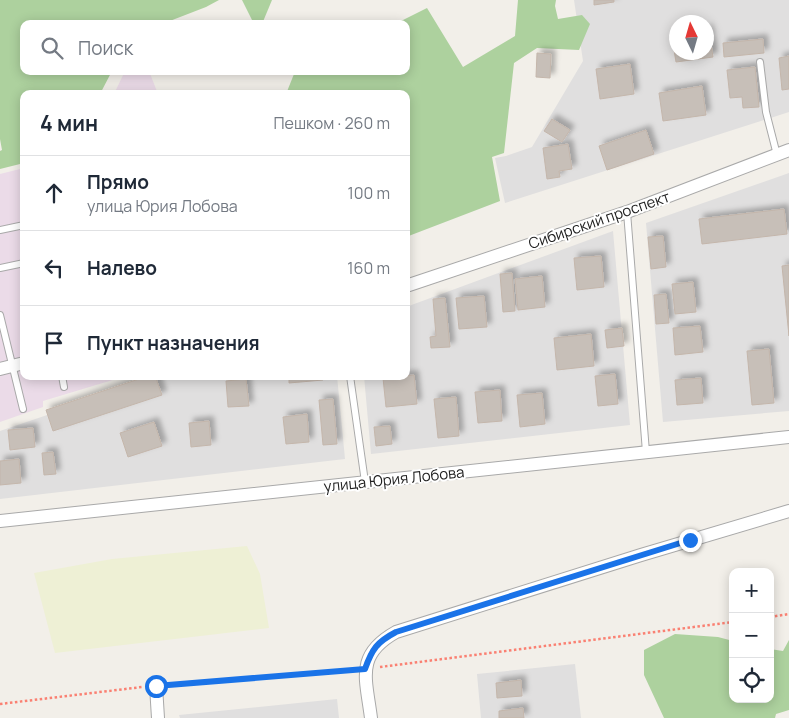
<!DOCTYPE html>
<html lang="ru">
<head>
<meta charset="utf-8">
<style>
	body { margin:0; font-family:Manrope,sans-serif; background:#f6f6f7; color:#1f2937 }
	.controls { position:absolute; right:15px; bottom:15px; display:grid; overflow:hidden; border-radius:10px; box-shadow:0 2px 12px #0003 }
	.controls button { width:45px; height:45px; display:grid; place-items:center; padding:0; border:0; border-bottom:1px solid #e0e1e3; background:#fff; color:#1f2937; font:25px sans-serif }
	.compass { position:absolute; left:669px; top:15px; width:45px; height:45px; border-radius:50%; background:#fff; box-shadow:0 2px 12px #0003; rotate:355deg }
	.stop { position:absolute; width:15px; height:15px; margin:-11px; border:4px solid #1a73e8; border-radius:50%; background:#fff }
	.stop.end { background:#1a73e8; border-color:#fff; box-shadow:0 1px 5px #0008 }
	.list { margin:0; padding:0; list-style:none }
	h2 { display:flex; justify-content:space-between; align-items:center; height:65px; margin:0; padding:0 20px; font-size:21px }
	h2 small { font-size:16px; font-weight:400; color:#747a83 }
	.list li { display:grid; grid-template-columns:32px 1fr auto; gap:15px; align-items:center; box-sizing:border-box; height:75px; padding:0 20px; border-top:1px solid #e0e1e3 }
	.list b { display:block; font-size:19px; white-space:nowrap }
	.list p { margin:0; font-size:16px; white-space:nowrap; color:#747a83 }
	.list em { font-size:16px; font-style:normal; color:#747a83 }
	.icon { flex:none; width:28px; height:28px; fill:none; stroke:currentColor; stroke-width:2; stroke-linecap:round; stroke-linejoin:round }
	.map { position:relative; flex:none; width:789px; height:718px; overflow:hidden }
	.search { position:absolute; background:#fff; box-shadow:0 2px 12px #0003; left:20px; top:20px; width:390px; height:55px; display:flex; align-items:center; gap:12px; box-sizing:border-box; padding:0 18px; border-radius:10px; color:#747a83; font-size:19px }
	.panel { position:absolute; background:#fff; box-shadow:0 2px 12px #0003; left:20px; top:90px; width:390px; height:290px; border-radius:10px }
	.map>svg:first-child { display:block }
	.residential { fill:#e0dfdf; fill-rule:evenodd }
	.industrial { fill:#ebdbe8 }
	.farmland { fill:#eef0d5 }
	.forest { fill:#add19e }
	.building { fill:#c7bfb8; stroke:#c4b6ab; filter:url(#shadow) }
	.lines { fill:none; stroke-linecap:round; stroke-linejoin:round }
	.lane-casing { stroke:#a9a9a9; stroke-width:8 }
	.street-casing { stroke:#a9a9a9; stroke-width:14 }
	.path { stroke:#fa8072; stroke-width:2.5; stroke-dasharray:2.5 2.5; stroke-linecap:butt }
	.lane { stroke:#fff; stroke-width:6 }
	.street { stroke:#fff; stroke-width:12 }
	.route { stroke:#1a73e8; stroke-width:6 }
	.labels { text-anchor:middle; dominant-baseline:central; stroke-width:4; stroke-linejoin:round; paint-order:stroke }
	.street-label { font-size:15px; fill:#222; stroke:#fff }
</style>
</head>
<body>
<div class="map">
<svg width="789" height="718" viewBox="0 0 789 718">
	<defs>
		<filter id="shadow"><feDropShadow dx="4.5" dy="-4.5" stdDeviation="2.5" flood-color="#0004"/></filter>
	</defs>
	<rect width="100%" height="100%" fill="#f2efe9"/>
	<g class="residential">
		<path d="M574,0H789V112L505,203L495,158L506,156L532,147L583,61ZM676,22H706V52H676Z"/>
		<path d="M789,173V411L663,422L646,223Z"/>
		<path d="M613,231L630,425L371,454L364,376H406V307Z"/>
		<path d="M162,376H337L345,459L0,499V431Z"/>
		<path d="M575,664L581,718H481L477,674Z"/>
		<path d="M337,699L339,718H180L179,715Z"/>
	</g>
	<g class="industrial">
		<path d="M125,71H149L158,94H114Z"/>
		<path d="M24,168V376H126L43,401V407L0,422V174Z"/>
	</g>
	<path class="farmland" d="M247,546L260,574L269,628L55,653L34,573L112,559Z"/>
	<g class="forest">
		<path d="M0,0H219L206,7L162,24H24V71H112L100,94H24V163L0,169V151L2,150L0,139Z"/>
		<path d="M242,0H272L262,24H254Z"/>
		<path d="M518,0H556L555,6L558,19L582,15L590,24L579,50L537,48L514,63L504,153L492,157L500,201L406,237V94H286L294,74L300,71H406V24H395L427,8L463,67L515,36Z"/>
		<path d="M675,634L718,637L733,641V699H770V649L783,651L789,640V710L776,714L775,718H664L644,675V650Z"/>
	</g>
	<g class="building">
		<path d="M594,0H614V2L594,5Z"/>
		<path d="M706,29H708L710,43H706Z"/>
		<path d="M763,39L764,53L724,57L723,43Z"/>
		<path d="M711,44L713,57L676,62L674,50L676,49V52H706V45Z"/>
		<path d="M537,53L551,54L550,78L536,77Z"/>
		<path d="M789,56V89L782,90L779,58Z"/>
		<path d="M630,64L634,94L600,99L596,69Z"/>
		<path d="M755,67L759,107L743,108L742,97L730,98L727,70Z"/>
		<path d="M702,86L706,115L663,121L659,93Z"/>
		<path d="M552,119L570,130L562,142L544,131Z"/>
		<path d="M646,130L654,154L607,170L599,146Z"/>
		<path d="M568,144L572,169L559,171L560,177L547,179L543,148Z"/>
		<path d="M784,209L787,234L702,244L699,219Z"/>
		<path d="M663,236L666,267L651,269L648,237Z"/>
		<path d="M601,256L604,287L577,290L574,258Z"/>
		<path d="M789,265V336L782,266Z"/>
		<path d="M512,273L515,311L503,312L500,274Z"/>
		<path d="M542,276L545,307L518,310L515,279Z"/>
		<path d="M693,282L696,312L675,314L672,284Z"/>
		<path d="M666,294L669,323L656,324L654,295Z"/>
		<path d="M484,296L487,327L459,329L456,298Z"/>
		<path d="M445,298L450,347L431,348L430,337L436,336L433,299Z"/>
		<path d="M700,326L703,352L675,355L673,328Z"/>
		<path d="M622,328L624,346L607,348L605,330Z"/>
		<path d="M591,334L594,366L557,370L554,338Z"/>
		<path d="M769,349L774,403L752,405L747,351Z"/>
		<path d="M615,374L618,404L598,406L595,376Z"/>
		<path d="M414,375L417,404L386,407L383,378Z"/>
		<path d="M148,376H155L162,395L53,431L46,410Z"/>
		<path d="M289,376H323V380L289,383Z"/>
		<path d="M701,378L703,403L677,405L675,380Z"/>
		<path d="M246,379L249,406L228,407L226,381Z"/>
		<path d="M500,390L502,421L478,423L475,392Z"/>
		<path d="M542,393L545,424L520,427L517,395Z"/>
		<path d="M456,397L459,436L438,438L434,399Z"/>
		<path d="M333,399L337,444L323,445L319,400Z"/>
		<path d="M307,414L309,442L286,444L283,417Z"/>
		<path d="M209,421L211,445L191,447L189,423Z"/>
		<path d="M154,422L162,446L128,457L120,433Z"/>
		<path d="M390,426L392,444L376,446L374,427Z"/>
		<path d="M33,428L35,447L10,450L8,430Z"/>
		<path d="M53,452L56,474L44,475L42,453Z"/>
		<path d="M19,459L21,483L0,485V461Z"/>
		<path d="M521,680L522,696L497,698L496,683Z"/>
		<path d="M523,708L524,718H499V711Z"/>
	</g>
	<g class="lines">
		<g class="lane-casing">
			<g id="lane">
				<path d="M760,62L766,112L777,155"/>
				<path d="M627,212L646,452"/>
				<path d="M0,230L24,225"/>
				<path d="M0,268L24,263"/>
				<path d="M0,315L23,409"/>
				<path d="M62,376L64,387"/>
				<path d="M350,376L365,482"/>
			</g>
		</g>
		<g class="street-casing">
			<g id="street">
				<path d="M406,286L627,212L789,150"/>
				<path d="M0,369L24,363"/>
				<path d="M0,521L789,437"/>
				<path d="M156,686L158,718"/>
				<path d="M371,718C366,678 355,655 396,632L641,555L789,511"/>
			</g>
		</g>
		<g class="path">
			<path d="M770,617L789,614"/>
			<path d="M380,667L733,622"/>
			<path d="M168,685L354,670"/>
			<path d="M0,704L142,687"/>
		</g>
		<use href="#lane" class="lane"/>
		<use href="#street" class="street"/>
	</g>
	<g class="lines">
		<path class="route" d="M156,686L365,669C372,649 377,642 396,632L690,540"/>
	</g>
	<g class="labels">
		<g class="street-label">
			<text transform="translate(599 220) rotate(-19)">Сибирский проспект</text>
			<text transform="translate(394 479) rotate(-6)">улица Юрия Лобова</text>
		</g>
	</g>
</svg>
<div class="controls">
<button>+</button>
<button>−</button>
<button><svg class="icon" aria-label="locate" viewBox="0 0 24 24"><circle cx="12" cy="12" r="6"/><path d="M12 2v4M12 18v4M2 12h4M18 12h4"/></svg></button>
</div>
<svg class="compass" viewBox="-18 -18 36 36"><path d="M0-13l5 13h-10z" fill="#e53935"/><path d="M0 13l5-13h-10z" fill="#747a83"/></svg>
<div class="stop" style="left:156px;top:686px"></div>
<div class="stop end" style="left:690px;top:540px"></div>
<div class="search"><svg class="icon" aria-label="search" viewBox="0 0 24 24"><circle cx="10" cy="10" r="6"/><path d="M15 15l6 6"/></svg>Поиск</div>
<section class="panel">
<h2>4 мин<small>Пешком · 260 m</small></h2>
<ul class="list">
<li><svg class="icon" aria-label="ahead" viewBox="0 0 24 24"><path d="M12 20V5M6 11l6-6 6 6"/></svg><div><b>Прямо</b><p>улица Юрия Лобова</p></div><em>100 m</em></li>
<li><svg class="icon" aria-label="left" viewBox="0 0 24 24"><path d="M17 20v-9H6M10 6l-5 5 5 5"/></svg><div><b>Налево</b></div><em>160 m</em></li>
<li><svg class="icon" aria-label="arrive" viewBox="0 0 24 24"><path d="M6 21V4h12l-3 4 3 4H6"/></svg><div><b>Пункт назначения</b></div></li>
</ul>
</section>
</div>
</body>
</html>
